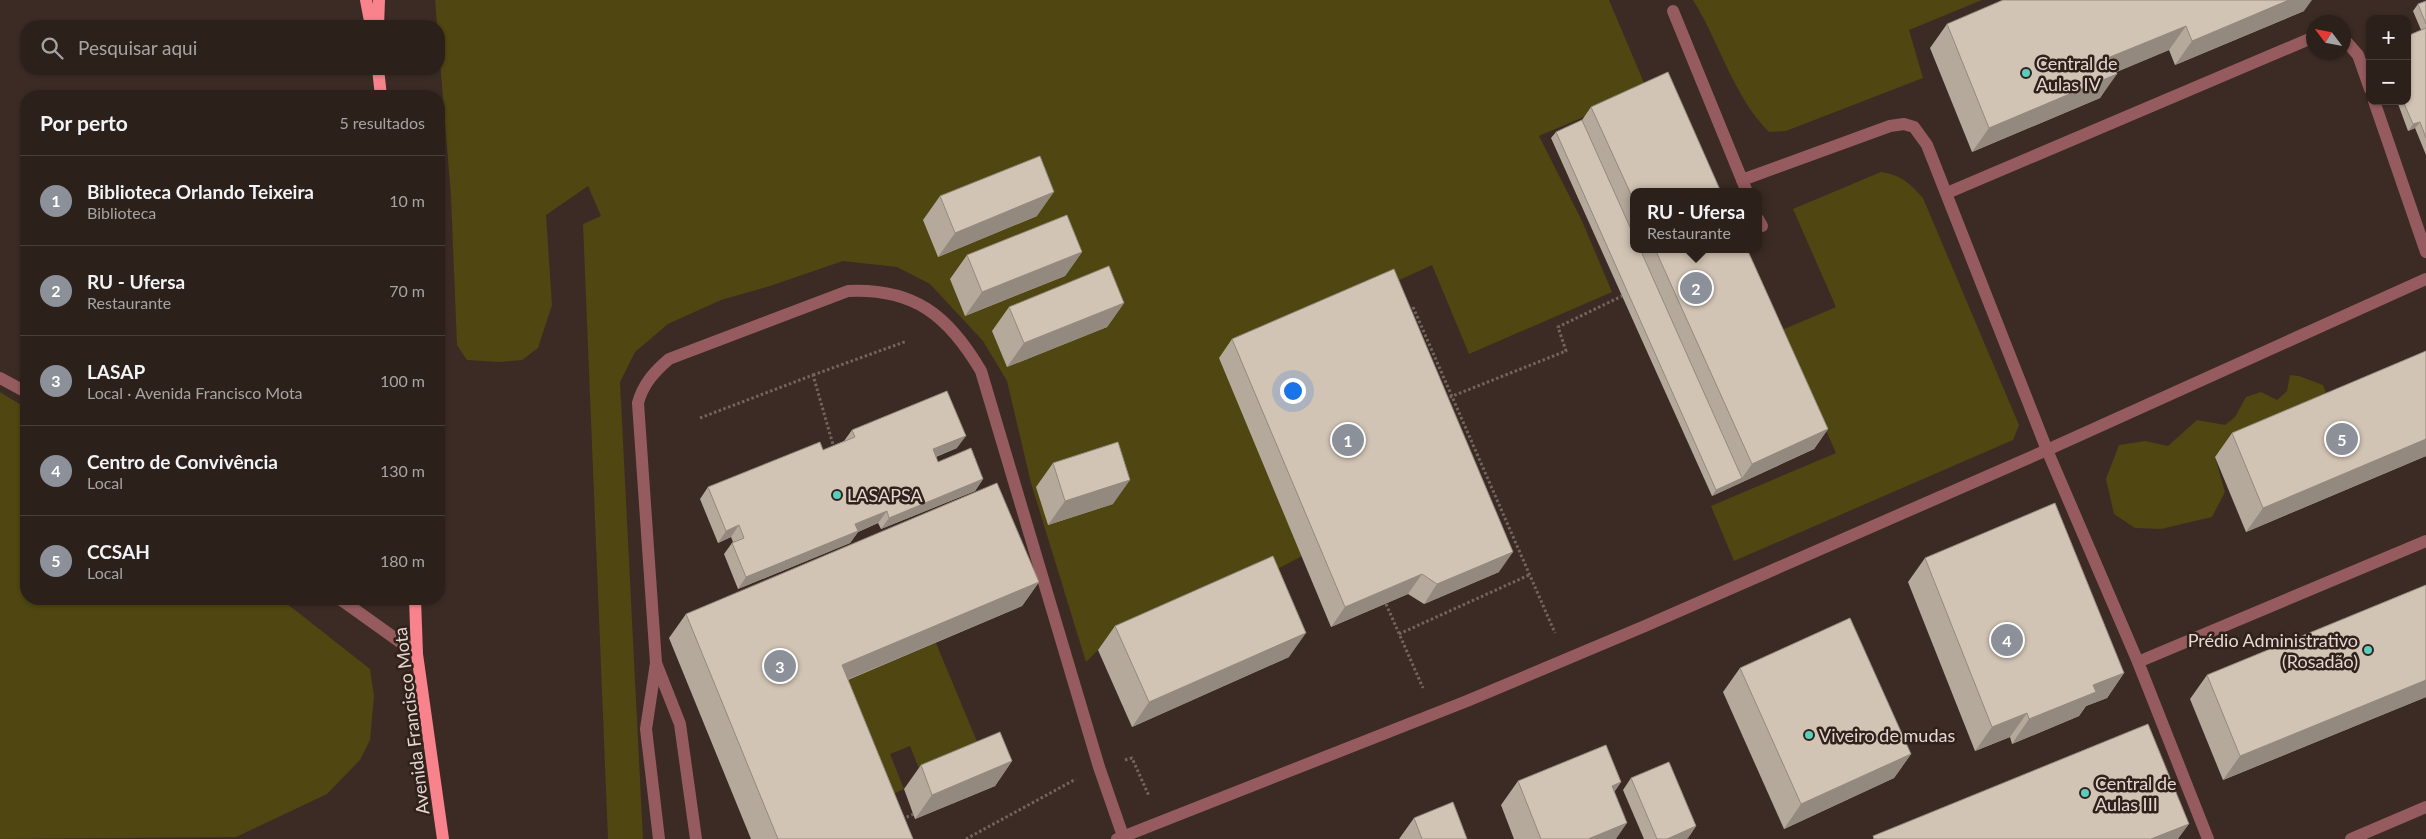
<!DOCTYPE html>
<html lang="pt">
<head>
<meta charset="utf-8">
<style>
	body { margin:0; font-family:Lato,sans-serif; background:#382d28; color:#f1f3f6 }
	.controls { position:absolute; right:15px; top:15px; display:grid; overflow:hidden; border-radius:10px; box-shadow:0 1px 4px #0004 }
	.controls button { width:45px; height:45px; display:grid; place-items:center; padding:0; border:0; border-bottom:1px solid #483e3a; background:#2c201b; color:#f1f3f6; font:25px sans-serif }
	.compass { position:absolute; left:2306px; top:15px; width:45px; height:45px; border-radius:50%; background:#2c201b; box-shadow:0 1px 4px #0004; rotate:302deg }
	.you { position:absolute; left:1292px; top:390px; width:18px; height:18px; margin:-12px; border:4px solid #fff; border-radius:50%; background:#1a73e8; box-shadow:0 0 0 8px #1a73e833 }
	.badge { display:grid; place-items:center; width:32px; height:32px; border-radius:50%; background:#8c9099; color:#fff; font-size:16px; font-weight:700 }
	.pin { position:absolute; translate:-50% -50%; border:2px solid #fff; box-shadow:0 1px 5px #0006 }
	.popup { position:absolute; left:1630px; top:188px; width:132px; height:65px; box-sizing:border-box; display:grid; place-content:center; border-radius:10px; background:#2c201b; filter:drop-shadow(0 1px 4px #0005); font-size:16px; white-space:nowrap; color:#a6a3a3 }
	.popup b { font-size:19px; color:#f1f3f6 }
	.popup::after { content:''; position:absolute; left:50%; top:100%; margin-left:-10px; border:10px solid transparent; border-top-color:#2c201b }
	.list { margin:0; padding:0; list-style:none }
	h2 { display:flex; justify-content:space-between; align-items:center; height:65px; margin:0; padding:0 20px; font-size:21px }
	h2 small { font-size:16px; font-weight:400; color:#a6a3a3 }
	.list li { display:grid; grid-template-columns:32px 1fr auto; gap:15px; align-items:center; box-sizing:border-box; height:90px; padding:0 20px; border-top:1px solid #483e3a }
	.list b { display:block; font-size:19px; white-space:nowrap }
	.list p { margin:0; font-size:16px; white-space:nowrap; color:#a6a3a3 }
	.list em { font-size:16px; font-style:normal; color:#a6a3a3 }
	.icon { flex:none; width:28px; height:28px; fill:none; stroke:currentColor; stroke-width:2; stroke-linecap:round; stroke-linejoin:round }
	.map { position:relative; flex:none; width:2426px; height:839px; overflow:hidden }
	.search { position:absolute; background:#2c201b; box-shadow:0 1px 4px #0004; left:20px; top:20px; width:425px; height:55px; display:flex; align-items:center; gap:12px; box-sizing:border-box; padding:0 18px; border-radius:20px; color:#a6a3a3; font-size:19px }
	.panel { position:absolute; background:#2c201b; box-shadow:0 1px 4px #0004; left:20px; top:90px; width:425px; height:515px; border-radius:20px }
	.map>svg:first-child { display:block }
	.green { fill:#4f4611 }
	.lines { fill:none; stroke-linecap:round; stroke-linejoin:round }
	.path { stroke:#73655e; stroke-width:3; stroke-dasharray:2.5 2.5; stroke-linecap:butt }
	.minor { stroke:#955b5e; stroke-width:12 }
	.major { stroke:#f8838c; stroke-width:12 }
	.wall { fill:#b5a99b }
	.shaded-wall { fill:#93897e }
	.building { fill:#d2c4b4; stroke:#93897e }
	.poi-dot { fill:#5acebd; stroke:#31211a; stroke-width:2 }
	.labels { text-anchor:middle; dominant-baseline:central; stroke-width:5; stroke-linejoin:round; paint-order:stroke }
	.poi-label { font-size:18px; fill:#e3d8d3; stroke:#31211a; text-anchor:start }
	.street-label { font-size:18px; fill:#e3d8d3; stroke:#31211a }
</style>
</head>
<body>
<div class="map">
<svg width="2426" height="839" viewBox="0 0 2426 839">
	<rect width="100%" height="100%" fill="#3b2b24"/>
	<g class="green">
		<path d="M435,0H1609L1647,90L1539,136L1582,221L1612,292L1469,354L1432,265L1380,289L1302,556L1257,580L1098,650L1086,662L1031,483L1007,381L983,341L930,284L897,267L843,261L770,286L721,300L668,324L635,352L620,382L643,839H608L583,224L601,216L588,186L546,215L552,305L538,348L522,360L500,362L467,360L457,345L451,196Z"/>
		<path d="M1693,0H1982L1909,30L1923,78L1786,131L1769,132C1733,96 1720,43 1693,0Z"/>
		<path d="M1881,172C1901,175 1910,183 1923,198L2019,425L2013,440L1734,561L1711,506L1836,453L1782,330L1836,307L1793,209Z"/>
		<path d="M2290,375L2299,376L2323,385L2330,403L2218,452L2215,457L2225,492L2212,517L2161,529L2135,528L2114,514L2106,479L2119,445L2145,441L2168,446L2197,420L2225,425L2235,417L2246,397L2261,392L2277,400L2287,391Z"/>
		<path d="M0,392L26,408V599H281L370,669L374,696L370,740L360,760L327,794L236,837L0,839Z"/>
		<path d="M936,643L983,756L924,781L910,746L890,754L904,789L872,803L825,689Z"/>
	</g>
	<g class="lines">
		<g class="path">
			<path d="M1413,307L1555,633"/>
			<path d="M813,375L907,341"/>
			<path d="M1445,399L1566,351L1558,327L1622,296"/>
			<path d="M700,418L813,375L834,448"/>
			<path d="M1386,604L1423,688"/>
			<path d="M1399,634L1529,575"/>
			<path d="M1125,760L1132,758L1149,796"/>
			<path d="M902,819L914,814"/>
			<path d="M966,839L1076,779"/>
		</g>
		<g class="minor">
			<path d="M1673,11L1747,192"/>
			<path d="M2344,39L2358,55L2370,89"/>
			<path d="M2374,101L2426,252"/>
			<path d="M1742,180L1890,126L1904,124L1914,127L1927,145L2047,450L2138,662L2208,839"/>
			<path d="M1947,193L2314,37"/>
			<path d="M1758,219L1762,226"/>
			<path d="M0,378L26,392"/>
			<path d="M340,599L417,654"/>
			<path d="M2138,662L2426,541"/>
			<path d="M656,663L680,724L696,839"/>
			<path d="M659,839L646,729L656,663L638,403C643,384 654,372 669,359L848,291C914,288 948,315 981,371L1099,767L1123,836"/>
			<path d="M1117,839L1467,701L1645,626L2047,450L2426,279"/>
			<path d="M2351,839L2426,807"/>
		</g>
		<g class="major">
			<path d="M366,0L371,26"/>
			<path d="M378,26L379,0"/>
			<path d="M378,69L381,96"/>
			<path d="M415,599L417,654L443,839"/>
		</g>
	</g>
	<g class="wall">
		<path d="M2426,1V155L2415,128L2408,131L2397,101H2407L2421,30L2413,11L2418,4Z"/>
		<path d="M2304,11L2175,65L2169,50L2116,72L2100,98L1972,152L1930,48L1947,24Z"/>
		<path d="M1591,107L1634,192V249H1747L1828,429L1814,449L1712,496L1551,138L1556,132L1582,120Z"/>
		<path d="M940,196L1037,216L938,257L923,220Z"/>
		<path d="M1082,252L1065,276L965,316L950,279L967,255Z"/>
		<path d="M1124,303L1107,327L1007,367L992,331L1009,307Z"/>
		<path d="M1232,339L1499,572L1424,604L1408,594L1331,627L1219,358Z"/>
		<path d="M2426,351V456L2246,532L2215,457L2232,433Z"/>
		<path d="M852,430L957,448L936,457L938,462L983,479L975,491L881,529L878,523L858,532L850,543L738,589L724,554L732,543L733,542L731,537L718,543L700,499L708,487L823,450L844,441Z"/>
		<path d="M1053,463L1113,504L1048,525L1036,487Z"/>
		<path d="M1925,558L2124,673L2107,698L2086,706L2079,716L2012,744L2010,737L1975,751L1908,582Z"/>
		<path d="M1039,582L1022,606L848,680L913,839H751L669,638L686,614Z"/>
		<path d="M2426,585V697L2223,780L2190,699L2207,675Z"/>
		<path d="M1115,626L1289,657L1132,727L1098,650Z"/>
		<path d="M1740,668L1911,754L1894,778L1784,829L1723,692Z"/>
		<path d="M1012,761L995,786L915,819L904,789L921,765Z"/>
		<path d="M1631,778L1696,826L1688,838L1686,839H1644L1623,790Z"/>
		<path d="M1518,781L1621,782L1614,792L1616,839H1514L1501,805Z"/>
		<path d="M1414,818L1467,839H1399Z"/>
	</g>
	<g class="shaded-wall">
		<path d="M2289,0H2312L2304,11L2175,65L2192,41Z"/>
		<path d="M2186,26L2169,50L2093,82L2110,57Z"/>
		<path d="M2117,74L2100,98L1972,152L1989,128Z"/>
		<path d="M2420,122L2415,128L2408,131L2413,124Z"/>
		<path d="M1054,192L1037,216L938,257L955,233Z"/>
		<path d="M1082,252L1065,276L965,316L982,292Z"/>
		<path d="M1124,303L1107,327L1007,367L1024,343Z"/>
		<path d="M1828,429L1814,449L1712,496L1716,490L1742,478L1752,464Z"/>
		<path d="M966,436L957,448L925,461L933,449Z"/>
		<path d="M2426,439V456L2246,532L2263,508Z"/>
		<path d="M983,479L975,491L881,529L889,518Z"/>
		<path d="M1130,480L1113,504L1048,525L1065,501Z"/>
		<path d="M887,511L878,523L858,532L850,543L738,589L746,577L855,524Z"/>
		<path d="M739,525L731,537L718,543L726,531Z"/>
		<path d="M1513,552L1499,572L1424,604L1437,584Z"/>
		<path d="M1422,574L1408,594L1331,627L1345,607Z"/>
		<path d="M1039,582L1022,606L825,689L842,665Z"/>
		<path d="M1306,633L1289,657L1132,727L1149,702Z"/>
		<path d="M2124,673L2107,698L2086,706L2079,716L2012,744L2029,719L2093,685Z"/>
		<path d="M2426,680V697L2223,780L2240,756Z"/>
		<path d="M2027,713L2010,737L1975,751L1992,727Z"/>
		<path d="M1911,754L1894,778L1784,829L1801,804Z"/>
		<path d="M1012,761L995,786L915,819L932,795Z"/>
		<path d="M1621,782L1604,807L1612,786Z"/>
		<path d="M1627,823L1616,839H1588Z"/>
		<path d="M2189,824L2178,839H2151Z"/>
		<path d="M1696,826L1688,838L1686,839H1667Z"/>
	</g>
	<g class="building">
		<path d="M2003,0H2289L2192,41L2186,26L2110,57L2117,74L1989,128L1947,24Z"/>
		<path d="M2426,1V24L2418,4Z"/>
		<path d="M2426,28V138L2420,122L2413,124L2403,101H2407V36Z"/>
		<path d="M1668,72L1721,192H1634V201L1591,107Z"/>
		<path d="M1582,120L1634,236V249H1640L1742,478L1716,490L1556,132Z"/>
		<path d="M1040,156L1054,192L955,233L940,196Z"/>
		<path d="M1067,215L1082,252L982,292L967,255Z"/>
		<path d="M1655,249H1747L1828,429L1752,464Z"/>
		<path d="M1109,266L1124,303L1024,343L1009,307Z"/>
		<path d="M1394,269L1513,552L1437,584L1422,574L1345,607L1232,339Z"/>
		<path d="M2426,351V439L2263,508L2232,433Z"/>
		<path d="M947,391L966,436L933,449L938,462L971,448L983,479L889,518L887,511L855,524L858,531L746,577L732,543L744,538L739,525L726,531L708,487L820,442L823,450L855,437L852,430Z"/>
		<path d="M1118,442L1130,480L1065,501L1053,463Z"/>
		<path d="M997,483L1039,582L842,665L913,839H778L686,614Z"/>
		<path d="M2055,503L2124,673L2093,685L2096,692L2029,719L2027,713L1992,727L1925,558Z"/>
		<path d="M1273,556L1306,633L1149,702L1115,626Z"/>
		<path d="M2426,585V680L2240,756L2207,675Z"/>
		<path d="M1850,618L1911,754L1801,804L1740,668Z"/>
		<path d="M2148,724L2189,824L2151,839H1874L1873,836Z"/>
		<path d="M1000,732L1012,761L932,795L921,765Z"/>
		<path d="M1606,745L1621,782L1612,786L1627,823L1588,839H1541L1518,781Z"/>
		<path d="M1669,762L1696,826L1667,839H1657L1631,778Z"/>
		<path d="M1453,802L1467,839H1422L1414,818Z"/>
	</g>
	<g class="poi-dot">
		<circle cx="2026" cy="73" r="5"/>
		<circle cx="837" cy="495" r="5"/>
		<circle cx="2368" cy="650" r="5"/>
		<circle cx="1809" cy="735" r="5"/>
		<circle cx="2085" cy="793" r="5"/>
	</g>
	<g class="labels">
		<g class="poi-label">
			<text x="2036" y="63">Central de<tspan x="2036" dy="21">Aulas IV</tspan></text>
			<text x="847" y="495">LASAPSA</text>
			<text x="2358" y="640" text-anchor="end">Prédio Administrativo<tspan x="2358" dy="21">(Rosadão)</tspan></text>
			<text x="1819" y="735">Viveiro de mudas</text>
			<text x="2095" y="783">Central de<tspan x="2095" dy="21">Aulas III</tspan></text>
		</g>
		<g class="street-label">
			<text transform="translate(411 721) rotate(-97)">Avenida Francisco Mota</text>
		</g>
	</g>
</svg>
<div class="controls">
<button>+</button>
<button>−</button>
</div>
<svg class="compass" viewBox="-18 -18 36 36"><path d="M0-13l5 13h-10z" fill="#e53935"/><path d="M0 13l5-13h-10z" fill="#a6a3a3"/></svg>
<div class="you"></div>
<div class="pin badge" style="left:1348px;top:440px">1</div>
<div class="pin badge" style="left:1696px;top:288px">2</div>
<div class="popup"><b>RU - Ufersa</b>Restaurante</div>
<div class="pin badge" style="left:780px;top:666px">3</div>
<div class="pin badge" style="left:2007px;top:640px">4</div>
<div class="pin badge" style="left:2342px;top:439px">5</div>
<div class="search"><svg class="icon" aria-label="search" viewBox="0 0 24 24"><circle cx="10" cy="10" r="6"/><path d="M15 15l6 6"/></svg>Pesquisar aqui</div>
<section class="panel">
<h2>Por perto<small>5 resultados</small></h2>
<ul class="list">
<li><span class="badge">1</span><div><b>Biblioteca Orlando Teixeira</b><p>Biblioteca</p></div><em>10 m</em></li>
<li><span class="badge">2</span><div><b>RU - Ufersa</b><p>Restaurante</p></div><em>70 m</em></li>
<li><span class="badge">3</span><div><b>LASAP</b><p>Local · Avenida Francisco Mota</p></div><em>100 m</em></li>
<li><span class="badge">4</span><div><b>Centro de Convivência</b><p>Local</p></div><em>130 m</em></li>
<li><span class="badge">5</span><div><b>CCSAH</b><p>Local</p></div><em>180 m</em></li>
</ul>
</section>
</div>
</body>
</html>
